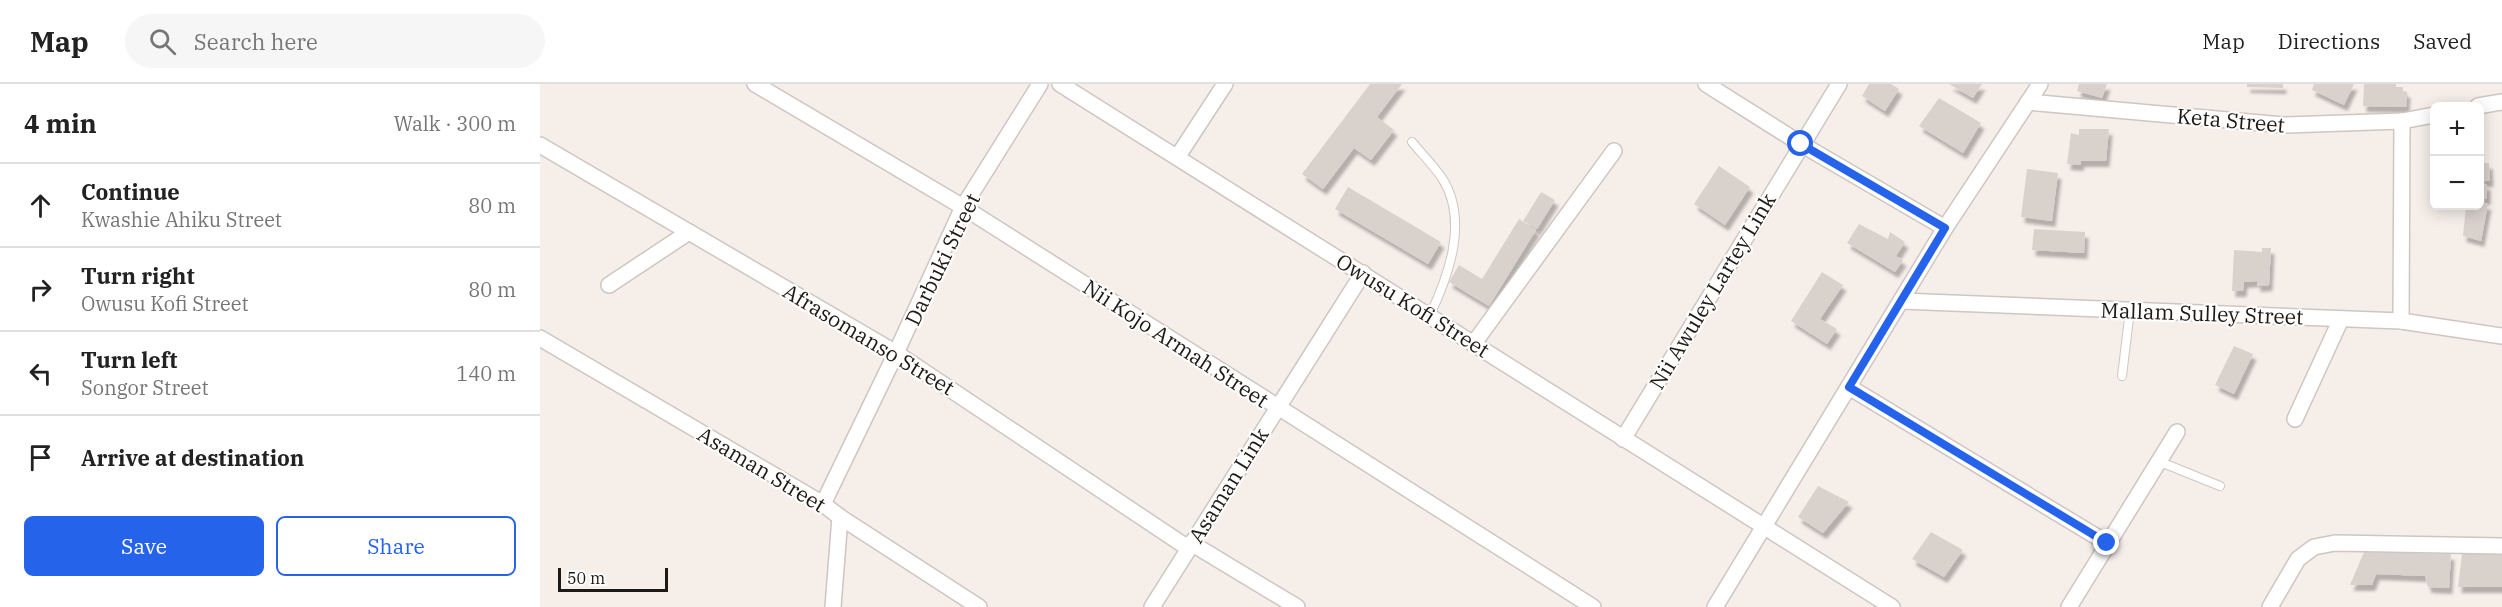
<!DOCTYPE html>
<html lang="en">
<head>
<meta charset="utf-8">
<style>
	body { margin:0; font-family:"IBM Plex Serif",serif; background:#f6f6f6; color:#222 }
	.controls { position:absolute; right:18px; top:18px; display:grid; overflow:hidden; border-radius:9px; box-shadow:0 3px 15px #0003 }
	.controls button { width:54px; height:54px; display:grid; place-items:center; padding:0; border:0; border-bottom:2px solid #e0e0e0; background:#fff; color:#222; font:30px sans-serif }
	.scale { position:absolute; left:18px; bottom:15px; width:110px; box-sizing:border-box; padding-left:6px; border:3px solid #1c1917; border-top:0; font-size:16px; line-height:21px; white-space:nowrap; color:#1c1917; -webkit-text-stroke:4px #fefdfc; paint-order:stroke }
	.stop { position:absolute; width:18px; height:18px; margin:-14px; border:4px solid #2563eb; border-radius:50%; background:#fff }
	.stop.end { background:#2563eb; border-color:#fff; box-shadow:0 2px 6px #0008 }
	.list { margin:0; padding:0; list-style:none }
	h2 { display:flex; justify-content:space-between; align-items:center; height:78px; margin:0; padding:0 24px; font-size:26px }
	h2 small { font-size:20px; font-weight:400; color:#767676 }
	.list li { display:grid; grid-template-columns:39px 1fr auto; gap:18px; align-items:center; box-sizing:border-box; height:84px; padding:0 24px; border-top:2px solid #e0e0e0 }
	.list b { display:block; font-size:22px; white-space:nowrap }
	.list p { margin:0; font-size:20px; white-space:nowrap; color:#767676 }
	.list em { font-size:20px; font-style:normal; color:#767676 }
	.actions { display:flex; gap:12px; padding:18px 24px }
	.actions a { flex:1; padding:14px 0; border:2px solid #2563eb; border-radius:9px; text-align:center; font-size:21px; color:#2563eb }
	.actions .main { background:#2563eb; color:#fff }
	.icon { flex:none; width:33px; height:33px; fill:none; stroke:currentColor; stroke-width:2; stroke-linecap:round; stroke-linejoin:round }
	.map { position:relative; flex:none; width:1962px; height:523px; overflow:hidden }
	header { display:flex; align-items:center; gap:36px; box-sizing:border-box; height:84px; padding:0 30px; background:#fff; border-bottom:2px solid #e0e0e0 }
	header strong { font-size:28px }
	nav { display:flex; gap:33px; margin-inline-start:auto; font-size:21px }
	.search { width:420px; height:54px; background:#f6f6f6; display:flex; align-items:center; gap:15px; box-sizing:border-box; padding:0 21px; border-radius:33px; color:#767676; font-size:22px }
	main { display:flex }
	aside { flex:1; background:#fff }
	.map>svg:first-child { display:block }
	.building { fill:#d9d1cc; filter:url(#shadow) }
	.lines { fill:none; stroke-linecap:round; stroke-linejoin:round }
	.lane-casing { stroke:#cec6c2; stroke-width:10 }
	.street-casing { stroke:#cec6c2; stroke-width:18 }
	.lane { stroke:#fff; stroke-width:8 }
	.street { stroke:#fff; stroke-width:15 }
	.route { stroke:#2563eb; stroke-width:8 }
	.labels { text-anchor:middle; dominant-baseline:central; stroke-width:4.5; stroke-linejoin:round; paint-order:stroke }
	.street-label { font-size:21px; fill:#1c1917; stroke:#fefdfc }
</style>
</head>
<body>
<header>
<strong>Map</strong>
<div class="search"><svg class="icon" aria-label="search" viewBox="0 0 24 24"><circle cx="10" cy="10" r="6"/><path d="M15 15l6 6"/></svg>Search here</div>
<nav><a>Map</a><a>Directions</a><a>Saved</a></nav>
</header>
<main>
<aside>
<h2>4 min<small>Walk · 300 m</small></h2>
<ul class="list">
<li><svg class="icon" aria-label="ahead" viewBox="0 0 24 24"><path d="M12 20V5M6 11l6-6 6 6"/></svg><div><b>Continue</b><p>Kwashie Ahiku Street</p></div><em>80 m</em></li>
<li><svg class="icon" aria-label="right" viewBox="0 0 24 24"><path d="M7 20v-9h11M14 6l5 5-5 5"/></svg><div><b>Turn right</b><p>Owusu Kofi Street</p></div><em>80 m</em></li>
<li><svg class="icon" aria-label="left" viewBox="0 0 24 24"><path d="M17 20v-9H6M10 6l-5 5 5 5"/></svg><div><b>Turn left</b><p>Songor Street</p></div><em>140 m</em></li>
<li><svg class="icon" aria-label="arrive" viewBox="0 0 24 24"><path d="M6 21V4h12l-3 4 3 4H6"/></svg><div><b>Arrive at destination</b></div></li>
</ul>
<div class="actions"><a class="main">Save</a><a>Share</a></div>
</aside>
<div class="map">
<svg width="1962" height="523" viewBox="0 0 1962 523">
	<defs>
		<filter id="shadow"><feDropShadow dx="3.5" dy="6" stdDeviation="1.5" flood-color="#0004"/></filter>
	</defs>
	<rect width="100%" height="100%" fill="#f6eee9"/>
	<g class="building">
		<path d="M830,0H862L837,33L854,46L831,76L814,64L783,105L762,90Z"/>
		<path d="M1329,0H1351L1359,5L1345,27L1322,12Z"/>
		<path d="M1409,0H1442L1433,14Z"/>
		<path d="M1539,0H1567L1562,14L1537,7Z"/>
		<path d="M1707,0H1743V4L1707,3Z"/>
		<path d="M1774,0H1814L1804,21L1772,6Z"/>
		<path d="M1824,0H1856V3H1863V7L1867,8L1866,23L1823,22Z"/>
		<path d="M1399,14L1441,39L1423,69L1379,42Z"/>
		<path d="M1539,45H1569L1566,77H1541L1540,81L1527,80L1531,49L1539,51Z"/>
		<path d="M1940,79H1949L1950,97H1940Z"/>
		<path d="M1179,82L1210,103L1185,141L1154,120Z"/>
		<path d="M1487,85L1518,89L1512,137L1481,133Z"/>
		<rect x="1940" y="100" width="7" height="15"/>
		<path d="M808,103L901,158L888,180L795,125Z"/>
		<path d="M1001,108L1015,116L997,145L983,137Z"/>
		<path d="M1940,119L1948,120L1941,157L1923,152L1926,122H1940Z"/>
		<path d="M979,135L996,146L949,222L909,198L919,181L942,195Z"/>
		<path d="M1319,140L1348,155L1350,148L1365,158L1356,172L1363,176L1355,188L1307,159Z"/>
		<path d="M1494,145L1545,148L1544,169L1492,166Z"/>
		<path d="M1722,164H1731L1729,201L1717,202V197L1704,198L1703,207H1692L1694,166L1722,168Z"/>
		<path d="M1282,188L1303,201L1280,235L1297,245L1287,260L1251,237Z"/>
		<path d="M1694,262L1713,270L1694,310L1675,301Z"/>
		<path d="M1278,402L1309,418L1283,449L1258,433Z"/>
		<path d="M1391,448L1423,466L1404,493L1372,475Z"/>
		<path d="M1824,468L1911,470L1909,504L1888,503L1885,492L1836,490L1832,501H1810Z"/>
		<path d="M1922,470H1962V503H1918Z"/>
	</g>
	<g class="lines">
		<g class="lane-casing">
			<g id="lane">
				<path d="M872,58C882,70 893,81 902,94C929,136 909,191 890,231"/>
				<path d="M1582,292L1590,226"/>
				<path d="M1618,377L1680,402"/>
			</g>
		</g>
		<g class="street-casing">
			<g id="street">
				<path d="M215,0L423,123L1053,523"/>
				<path d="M520,0L1352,523"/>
				<path d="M1166,0L1261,60L1405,144"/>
				<path d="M1488,18L1743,41L1862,37L1894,31"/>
				<path d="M1938,22L1962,18"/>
				<path d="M0,61L356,269L648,464"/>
				<path d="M638,72L685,0"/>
				<path d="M69,201L149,148"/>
				<path d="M1361,217L1861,237L1962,252"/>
				<path d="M1861,237L1862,37"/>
				<path d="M0,254L283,420L300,433L439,523"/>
				<path d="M934,259L1074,67"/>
				<path d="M1309,303L1567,459"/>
				<path d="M1755,335L1801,235"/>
				<path d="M1083,355L1299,0"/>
				<path d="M283,420L356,269L423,123L500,0"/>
				<path d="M651,459L757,523"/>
				<path d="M293,523L300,433"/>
				<path d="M612,523L823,189"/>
				<path d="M1175,523L1405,144L1500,0"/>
				<path d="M1529,523L1637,348"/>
				<path d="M1730,523L1758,475L1774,463L1795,459L1962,462"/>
			</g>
		</g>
		<use href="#lane" class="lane"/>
		<use href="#street" class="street"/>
	</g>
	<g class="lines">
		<path class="route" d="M1261,60L1405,144L1309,303L1567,459"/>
	</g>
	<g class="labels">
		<g class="street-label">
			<text transform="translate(1691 36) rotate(5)">Keta Street</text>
			<text transform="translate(402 175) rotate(-64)">Darbuki Street</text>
			<text transform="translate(1172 207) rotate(-59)">Nii Awuley Lartey Link</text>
			<text transform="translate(873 221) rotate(32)">Owusu Kofi Street</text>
			<text transform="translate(1662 229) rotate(2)">Mallam Sulley Street</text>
			<text transform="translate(329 255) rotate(31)">Afrasomanso Street</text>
			<text transform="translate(636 259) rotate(33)">Nii Kojo Armah Street</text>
			<text transform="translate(222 385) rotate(31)">Asaman Street</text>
			<text transform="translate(688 401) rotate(-58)">Asaman Link</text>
		</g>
	</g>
</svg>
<div class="controls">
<button>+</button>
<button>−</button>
</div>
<div class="scale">50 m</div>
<div class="stop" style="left:1261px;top:60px"></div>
<div class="stop end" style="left:1567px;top:459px"></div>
</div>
</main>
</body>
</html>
